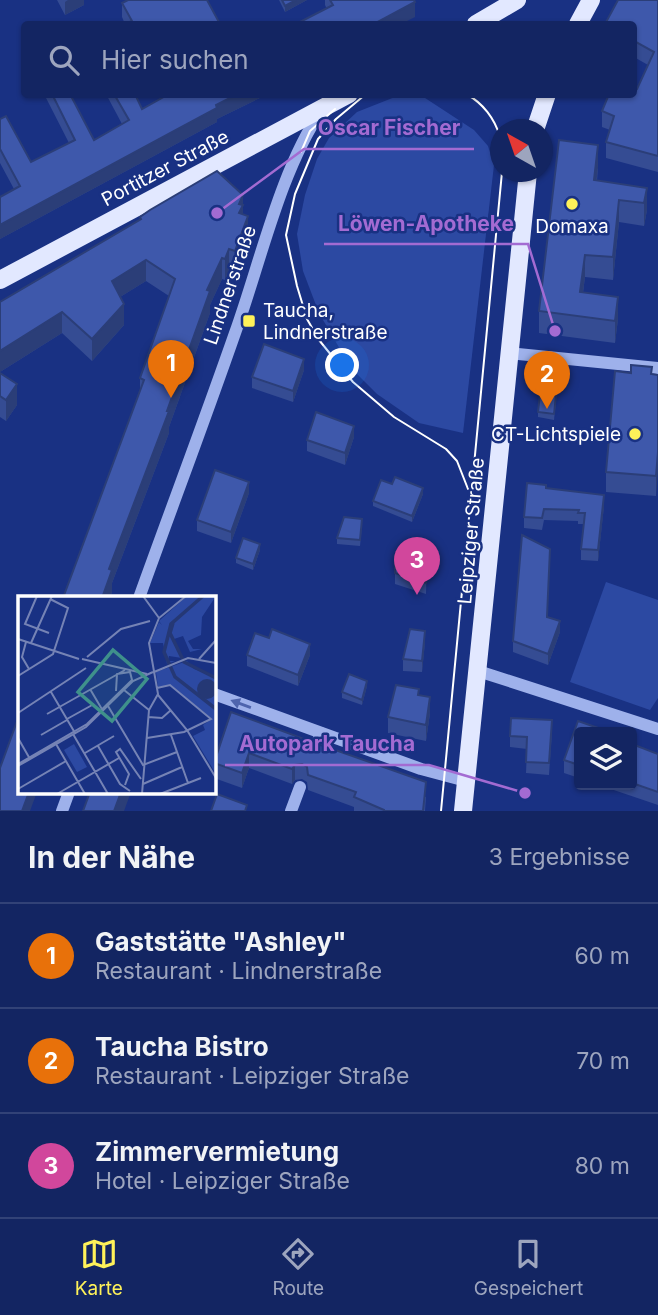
<!DOCTYPE html>
<html lang="de">
<head>
<meta charset="utf-8">
<style>
	body { margin:0; font-family:Inter,sans-serif; background:#1c2d68; color:#f1f3f6 }
	.controls { position:absolute; right:21px; bottom:21px; display:grid; overflow:hidden; border-radius:7px; box-shadow:0 2px 5px #0004 }
	.controls button { width:63px; height:63px; display:grid; place-items:center; padding:0; border:0; border-bottom:2px solid #324277; background:#132562; color:#f1f3f6; font:35px sans-serif }
	.compass { position:absolute; left:490px; top:119px; width:63px; height:63px; border-radius:50%; background:#132562; box-shadow:0 2px 5px #0004; rotate:320deg }
	.you { position:absolute; left:343px; top:366px; width:24px; height:24px; margin:-18px; border:5px solid #fff; border-radius:50%; background:#1a73e8; box-shadow:0 0 0 10px #1a73e833 }
	.badge { display:grid; place-items:center; width:46px; height:46px; border-radius:50%; background:#fef159; color:#fff; font-size:23px; font-weight:700 }
	.pin { position:absolute; translate:-50% -58px; filter:drop-shadow(0 2px 4px #0008) }
	.pin::after { content:''; position:absolute; top:37px; width:24px; height:21px; background:inherit; clip-path:polygon(0 0,100% 0,50% 100%) }
	.list { margin:0; padding:0; list-style:none }
	h2 { display:flex; justify-content:space-between; align-items:center; height:91px; margin:0; padding:0 28px; font-size:30px }
	h2 small { font-size:23px; font-weight:400; color:#9da5be }
	.list li { display:grid; grid-template-columns:46px 1fr auto; gap:21px; align-items:center; box-sizing:border-box; height:105px; padding:0 28px; border-top:2px solid #324277 }
	.list b { display:block; font-size:26px; white-space:nowrap }
	.list p { margin:0; font-size:23px; white-space:nowrap; color:#9da5be }
	.list em { font-size:23px; font-style:normal; color:#9da5be }
	.icon { flex:none; width:38px; height:38px; fill:none; stroke:currentColor; stroke-width:2; stroke-linecap:round; stroke-linejoin:round }
	.map { position:relative; flex:none; width:658px; height:811px; overflow:hidden }
	.search { position:absolute; background:#132562; box-shadow:0 2px 5px #0004; left:21px; right:21px; top:21px; height:77px; display:flex; align-items:center; gap:18px; box-sizing:border-box; padding:0 24px; border-radius:7px; color:#9da5be; font-size:26px }
	.sheet { height:406px; background:#132562 }
	nav { display:flex; justify-content:space-around; align-items:center; box-sizing:border-box; height:98px; border-top:2px solid #324277; background:#132562; font-size:19px; color:#9da5be }
	nav a { display:grid; justify-items:center; gap:4px }
	nav .on { color:#fef159 }
	.map>svg:first-child { display:block }
	.green { fill:#2c49a2 }
	.lines { fill:none; stroke-linecap:round; stroke-linejoin:round }
	.minor { stroke:#9eb1eb; stroke-width:12 }
	.major { stroke:#e2e8ff; stroke-width:18 }
	.tram { stroke:#fff; stroke-width:2 }
	.wall { fill:#354c93 }
	.shaded-wall { fill:#2b3e78 }
	.building { fill:#3e58ab; stroke:#2b3e78; stroke-width:2 }
	.oneway { fill:#4e64ad }
	.poi-dot { fill:#fef159; stroke:#193183; stroke-width:2.5 }
	.labels { text-anchor:middle; dominant-baseline:central; stroke-width:5; stroke-linejoin:round; paint-order:stroke }
	.street-label { font-size:19px; fill:#fff; stroke:#193183 }
	.poi-label { font-size:19px; fill:#fff; stroke:#193183 }
	.inset-river { fill:none; stroke:#253875; stroke-width:3.5 }
	.inset-road { fill:none; stroke:#7583b5; stroke-width:2 }
	.view { fill:#3f918b; fill-opacity:0.15; stroke:#3f918b; stroke-width:3.5 }
	.inset-edge { fill:none; stroke:#fff; stroke-width:3.5 }
	.leader { fill:none; stroke:#a36bd2; stroke-width:2.5 }
	.callout-dot { fill:#a36bd2; stroke:#193183; stroke-width:2.5 }
	.callout-label { font-size:21px; text-anchor:middle; font-weight:bold; fill:#a36bd2; stroke:#193183; stroke-width:5; stroke-linejoin:round; paint-order:stroke }
</style>
</head>
<body>
<div class="map">
<svg width="658" height="811" viewBox="0 0 658 811">
	<rect width="100%" height="100%" fill="#193183"/>
	<g class="green">
		<path d="M400,95L422,96L474,130L488,146L494,165L463,433L419,423L377,394L351,368L319,313L303,271L297,234L305,195L317,159L329,138L357,112Z"/>
		<path d="M606,582L658,600V698L650,710L570,682Z"/>
	</g>
	<g class="lines">
		<g class="minor">
			<path d="M508,353L658,368"/>
			<path d="M139,598C171,509 204,422 235,333C260,264 280,171 321,111"/>
			<path d="M478,671L658,729"/>
			<path d="M214,694L421,769L466,781"/>
			<path d="M312,757L321,733"/>
			<path d="M62,811L69,792"/>
			<path d="M291,811L300,787"/>
		</g>
		<g class="major">
			<path d="M476,24L517,0"/>
			<path d="M578,24L591,0"/>
			<path d="M535,130L547,94"/>
			<path d="M0,280L349,94"/>
			<path d="M463,811L528,172"/>
		</g>
		<g class="tram">
			<path d="M366,94L336,119L318,139L295,194L286,235L297,286L307,319L319,340L353,382L394,417L446,449L457,461L468,489"/>
			<path d="M466,94C483,103 495,119 500,137"/>
			<path d="M301,152L310,131L335,109"/>
			<path d="M441,811L502,172"/>
		</g>
	</g>
	<g class="wall">
		<path d="M57,0H84V5L65,15Z"/>
		<path d="M279,0H307L285,12Z"/>
		<path d="M325,0H414L415,17L327,9L325,5Z"/>
		<path d="M658,0V172L606,158V142L610,130L602,127V111L637,89L648,65L634,57V24Z"/>
		<path d="M122,3L220,24H125L122,17Z"/>
		<path d="M44,94H70L94,140L122,124L106,94H135L142,109L164,97L162,94H268L217,119V122L0,239V197L14,189L0,163V119L31,162L69,143Z"/>
		<path d="M598,167L597,181L647,188V210L644,226L619,222L613,280L585,277L583,293L618,319L615,343L539,333V311Z"/>
		<path d="M243,195V214L248,237L235,272L229,270L225,280L222,279L210,305V313L169,427V433L112,583V592L110,598H63L140,392V378L169,296L146,281L120,297L124,325L92,361L62,333L0,372L140,220V217Z"/>
		<path d="M304,370L293,402L252,388V377Z"/>
		<path d="M0,373L17,405L6,421L0,417Z"/>
		<path d="M652,374L658,375L656,496L606,492V472Z"/>
		<path d="M556,401L554,420L538,417V412Z"/>
		<path d="M354,437L345,465L307,451V440Z"/>
		<path d="M392,484L423,494L412,522L373,506V501Z"/>
		<path d="M546,488L604,506L598,561L581,560V549L584,524H578V521L544,520L542,530L524,528V517Z"/>
		<path d="M249,493L231,543L197,531V520Z"/>
		<path d="M362,525L360,546L337,544V538Z"/>
		<path d="M260,550L253,570L236,563V558Z"/>
		<path d="M395,555L427,556L426,594L395,584Z"/>
		<path d="M547,617L560,632L548,665L513,652V641Z"/>
		<path d="M425,642L422,672L403,671V659Z"/>
		<path d="M247,655H310L298,686L247,666Z"/>
		<path d="M367,686L362,705L342,698V692Z"/>
		<path d="M419,696L430,713L426,741L388,733V717Z"/>
		<path d="M231,712L305,747L310,750L426,797L425,811H354V807L308,790L307,782L302,779L295,780L292,784L249,768L242,788L214,778V761Z"/>
		<path d="M552,731L549,775L526,773L527,749L510,747V736Z"/>
		<path d="M579,732V778L564,773V760Z"/>
		<path d="M632,744L658,754V805L599,785H632Z"/>
	</g>
	<g class="shaded-wall">
		<path d="M68,0H84V5L65,15V2Z"/>
		<path d="M296,0H307L285,12V6Z"/>
		<path d="M415,2V17L401,24H374Z"/>
		<path d="M238,94H268L217,119V122L0,239V225L216,105Z"/>
		<path d="M598,145V167L594,203V180Z"/>
		<path d="M647,188V210L644,226V203Z"/>
		<path d="M243,195V226L239,234V204Z"/>
		<path d="M619,200V222L613,280V257Z"/>
		<path d="M248,216V237L235,272V251Z"/>
		<path d="M229,249V270L225,280V259Z"/>
		<path d="M585,255V277L580,315V292Z"/>
		<path d="M222,258V279L210,305V313L169,427V433L112,583V592L110,598H102L109,569L207,290Z"/>
		<path d="M146,260V281L112,302V281Z"/>
		<path d="M618,297V319L615,343V321Z"/>
		<path d="M124,304V325L92,361V339Z"/>
		<path d="M62,312V333L0,372V351Z"/>
		<path d="M304,359V370L293,402V391Z"/>
		<path d="M17,384V405L6,421V400Z"/>
		<path d="M354,426V437L345,465V453Z"/>
		<path d="M658,452V473L656,496V476Z"/>
		<path d="M249,482V493L231,543V532Z"/>
		<path d="M423,488V494L412,522V516Z"/>
		<path d="M604,495V506L598,561V550Z"/>
		<path d="M260,544V550L253,570V564Z"/>
		<path d="M560,621V632L548,665V654Z"/>
		<path d="M425,631V642L422,672V661Z"/>
		<path d="M310,644V655L298,686V675Z"/>
		<path d="M367,681V686L362,705V700Z"/>
		<path d="M430,697V713L426,741V725Z"/>
		<path d="M249,753V768L242,788V773Z"/>
		<path d="M295,765V780L292,784V769Z"/>
		<path d="M29,792H37L30,811H22Z"/>
		<path d="M121,792H131L124,811H114Z"/>
	</g>
	<g class="building">
		<path d="M128,0H207L220,24H125L132,21L122,3Z"/>
		<path d="M282,0H296L285,6Z"/>
		<path d="M330,0H414L415,2L374,24H296L333,5Z"/>
		<path d="M618,0H658V156L606,142L614,116L602,111L609,94H634V88L637,89L654,52L634,41V24H605Z"/>
		<path d="M52,94H70L94,140L129,120L114,94H135L142,109L169,94H238L216,105L217,108L176,130L0,225V197L20,186L0,149V119L6,116L31,162L75,140Z"/>
		<path d="M559,140L598,145L594,180L647,188L644,203L619,200L613,257L585,255L580,292L618,297L615,321L539,311Z"/>
		<path d="M217,171L243,195L239,204L243,205L239,213L248,216L235,251L229,249L225,259L222,258L207,290L210,291L167,411H169L109,569L112,570L102,598H63L144,380L140,378L175,279L146,260L112,281L124,304L92,339L62,312L0,351V302L141,219L140,217L150,210Z"/>
		<path d="M264,344L304,359L293,391L252,377Z"/>
		<path d="M631,365L652,367L651,374L658,375V452L656,476L606,472L615,371L631,373Z"/>
		<path d="M0,373L17,384L6,400L0,396Z"/>
		<path d="M540,394L556,395L554,414L538,412Z"/>
		<path d="M316,412L354,426L345,453L307,440Z"/>
		<path d="M215,470L249,482L231,532L197,520Z"/>
		<path d="M395,477L423,488L412,516L373,501L381,480L392,484Z"/>
		<path d="M527,483L546,485V488L604,495L598,550L581,549L585,513H578L579,510L544,509L542,518L524,517Z"/>
		<path d="M344,517L362,519L360,540L337,538Z"/>
		<path d="M522,535L550,549L547,617L560,621L548,654L513,641Z"/>
		<path d="M243,538L260,544L253,564L236,558Z"/>
		<path d="M395,555L427,556L426,583L395,573Z"/>
		<path d="M272,629L310,644L298,675L247,655L255,633L269,638Z"/>
		<path d="M410,629L425,631L422,661L403,659Z"/>
		<path d="M349,674L367,681L362,700L342,692Z"/>
		<path d="M396,685L419,689L418,695L430,697L426,725L388,717Z"/>
		<path d="M231,712L304,739L305,747L310,750L317,749L320,745L324,746L426,782L423,811H384V810L354,797L356,792L308,775L307,767L302,764L295,765L292,769L249,753L242,773L214,763Z"/>
		<path d="M19,716V792H29L22,811H0V768Z"/>
		<path d="M511,718L552,720L549,763L526,762L527,737L510,736Z"/>
		<path d="M578,721L607,731V732H579V765L564,760Z"/>
		<path d="M632,744L658,754V792L632,783Z"/>
		<path d="M90,792H121L114,811H83Z"/>
		<path d="M217,794L247,805L245,811H211Z"/>
	</g>
	<defs><path id="oneway-solid" d="M-6-.8H1V-3.2L6.5 0L1 3.2V.8H-6Z" transform="scale(1.75)"/></defs>
	<use class="oneway" href="#oneway-solid" transform="translate(241 704) rotate(-160)"/>
	<g class="poi-dot">
		<circle cx="572" cy="204" r="7"/>
		<rect x="242" y="314" width="14" height="14" rx="3.5"/>
		<circle cx="635" cy="434" r="7"/>
	</g>
	<g class="labels">
		<g class="street-label">
			<text transform="translate(165 168) rotate(-28)">Portitzer Straße</text>
			<text transform="translate(230 285) rotate(-71)">Lindnerstraße</text>
			<text transform="translate(471 531) rotate(-85)">Leipziger Straße</text>
		</g>
		<g class="poi-label">
			<text x="572" y="226">Domaxa</text>
			<text x="263" y="310" text-anchor="start">Taucha,<tspan x="263" dy="22">Lindnerstraße</tspan></text>
			<text x="621" y="434" text-anchor="end">CT-Lichtspiele</text>
		</g>
	</g>
	<g transform="translate(18 596)">
		<rect width="198" height="198" fill="#193183"/>
		<path d="M169,0H198L184,21L183,39L170,45L175,53H184L172,56L165,40L156,43L164,62L151,60L150,65H157L149,68L145,47H132L141,26L144,29L141,25ZM169,65L176,73L198,80V178L175,140L187,134L185,129L194,123L153,89L140,91L138,76ZM56,148L69,171L59,176L46,154Z" fill="#2c49a2"/>
		<path d="M179 93a10 10 0 1 1 20 0a10 10 0 1 1-20 0Z" fill="#253875"/>
		<path class="inset-river" d="M185,0L153,28L146,56L157,81L198,113M155,27L152,37L166,66L198,82"/>
		<path class="inset-road" d="M19,0L7,28L31,37M125,0L141,22M0,43L61,63M8,46L4,61L11,73M13,47L34,0M69,61L103,33L132,25M64,63L129,78M181,63L198,44M136,76L170,62L198,67M0,80L35,58L50,12L32,3M72,93L85,115M106,94L131,114M33,96L57,137M140,99L169,134L198,182M90,110L125,169L159,156M0,117L68,72M29,118L107,74M130,121L144,122L153,114M49,123L76,108M55,138L90,198M23,139L49,124M153,139L170,187M0,142L12,163M129,142L166,136L193,123L152,89L139,92M38,148L67,198M80,150L102,188L112,195M67,157L96,140M0,168L69,128L114,84L112,76L99,78L98,95M0,170L68,131L115,85L135,76M125,188L164,171M107,189L111,178L98,156L102,153L123,183M0,193L48,165M39,198L101,162M124,198L131,114L140,98L131,47L141,22L168,0M142,198L183,182"/>
		<path class="view" d="M95,54L129,83L94,125L60,96Z"/>
		<rect width="198" height="198" class="inset-edge"/>
	</g>
	<path class="leader" d="M217 213L304 149H474M555 331L528 244H324M525 793L429 765H225"/>
	<g class="callout-dot">
		<circle cx="217" cy="213" r="7"/>
		<circle cx="555" cy="331" r="7"/>
		<circle cx="525" cy="793" r="7"/>
	</g>
	<g class="callout-label">
		<text x="389" y="135">Oscar Fischer</text>
		<text x="426" y="231">Löwen-Apotheke</text>
		<text x="327" y="751">Autopark Taucha</text>
	</g>
</svg>
<div class="controls">
<button><svg class="icon" aria-label="layers" viewBox="0 0 24 24"><path d="M12 4l9 5-9 5-9-5zM3 14l9 5 9-5"/></svg></button>
</div>
<svg class="compass" viewBox="-18 -18 36 36"><path d="M0-13l5 13h-10z" fill="#e53935"/><path d="M0 13l5-13h-10z" fill="#9da5be"/></svg>
<div class="you"></div>
<div class="pin badge" style="left:171px;top:398px;background:#e8710a">1</div>
<div class="pin badge" style="left:547px;top:409px;background:#e8710a">2</div>
<div class="pin badge" style="left:417px;top:595px;background:#d1479c">3</div>
<div class="search"><svg class="icon" aria-label="search" viewBox="0 0 24 24"><circle cx="10" cy="10" r="6"/><path d="M15 15l6 6"/></svg>Hier suchen</div>
</div>
<section class="sheet">
<h2>In der Nähe<small>3 Ergebnisse</small></h2>
<ul class="list">
<li><span class="badge" style="background:#e8710a">1</span><div><b>Gaststätte &quot;Ashley&quot;</b><p>Restaurant · Lindnerstraße</p></div><em>60 m</em></li>
<li><span class="badge" style="background:#e8710a">2</span><div><b>Taucha Bistro</b><p>Restaurant · Leipziger Straße</p></div><em>70 m</em></li>
<li><span class="badge" style="background:#d1479c">3</span><div><b>Zimmervermietung</b><p>Hotel · Leipziger Straße</p></div><em>80 m</em></li>
</ul>
</section>
<nav>
<a class="on"><svg class="icon" aria-label="map" viewBox="0 0 24 24"><path d="M3 6l6-2 6 2 6-2v14l-6 2-6-2-6 2zM9 4v14M15 6v14"/></svg>Karte</a>
<a><svg class="icon" aria-label="directions" viewBox="0 0 24 24"><path d="M12 3l9 9-9 9-9-9zM9 14v-3h6M13 9l2 2-2 2"/></svg>Route</a>
<a><svg class="icon" aria-label="saved" viewBox="0 0 24 24"><path d="M7 4h10v16l-5-4-5 4z"/></svg>Gespeichert</a>
</nav>
</body>
</html>
